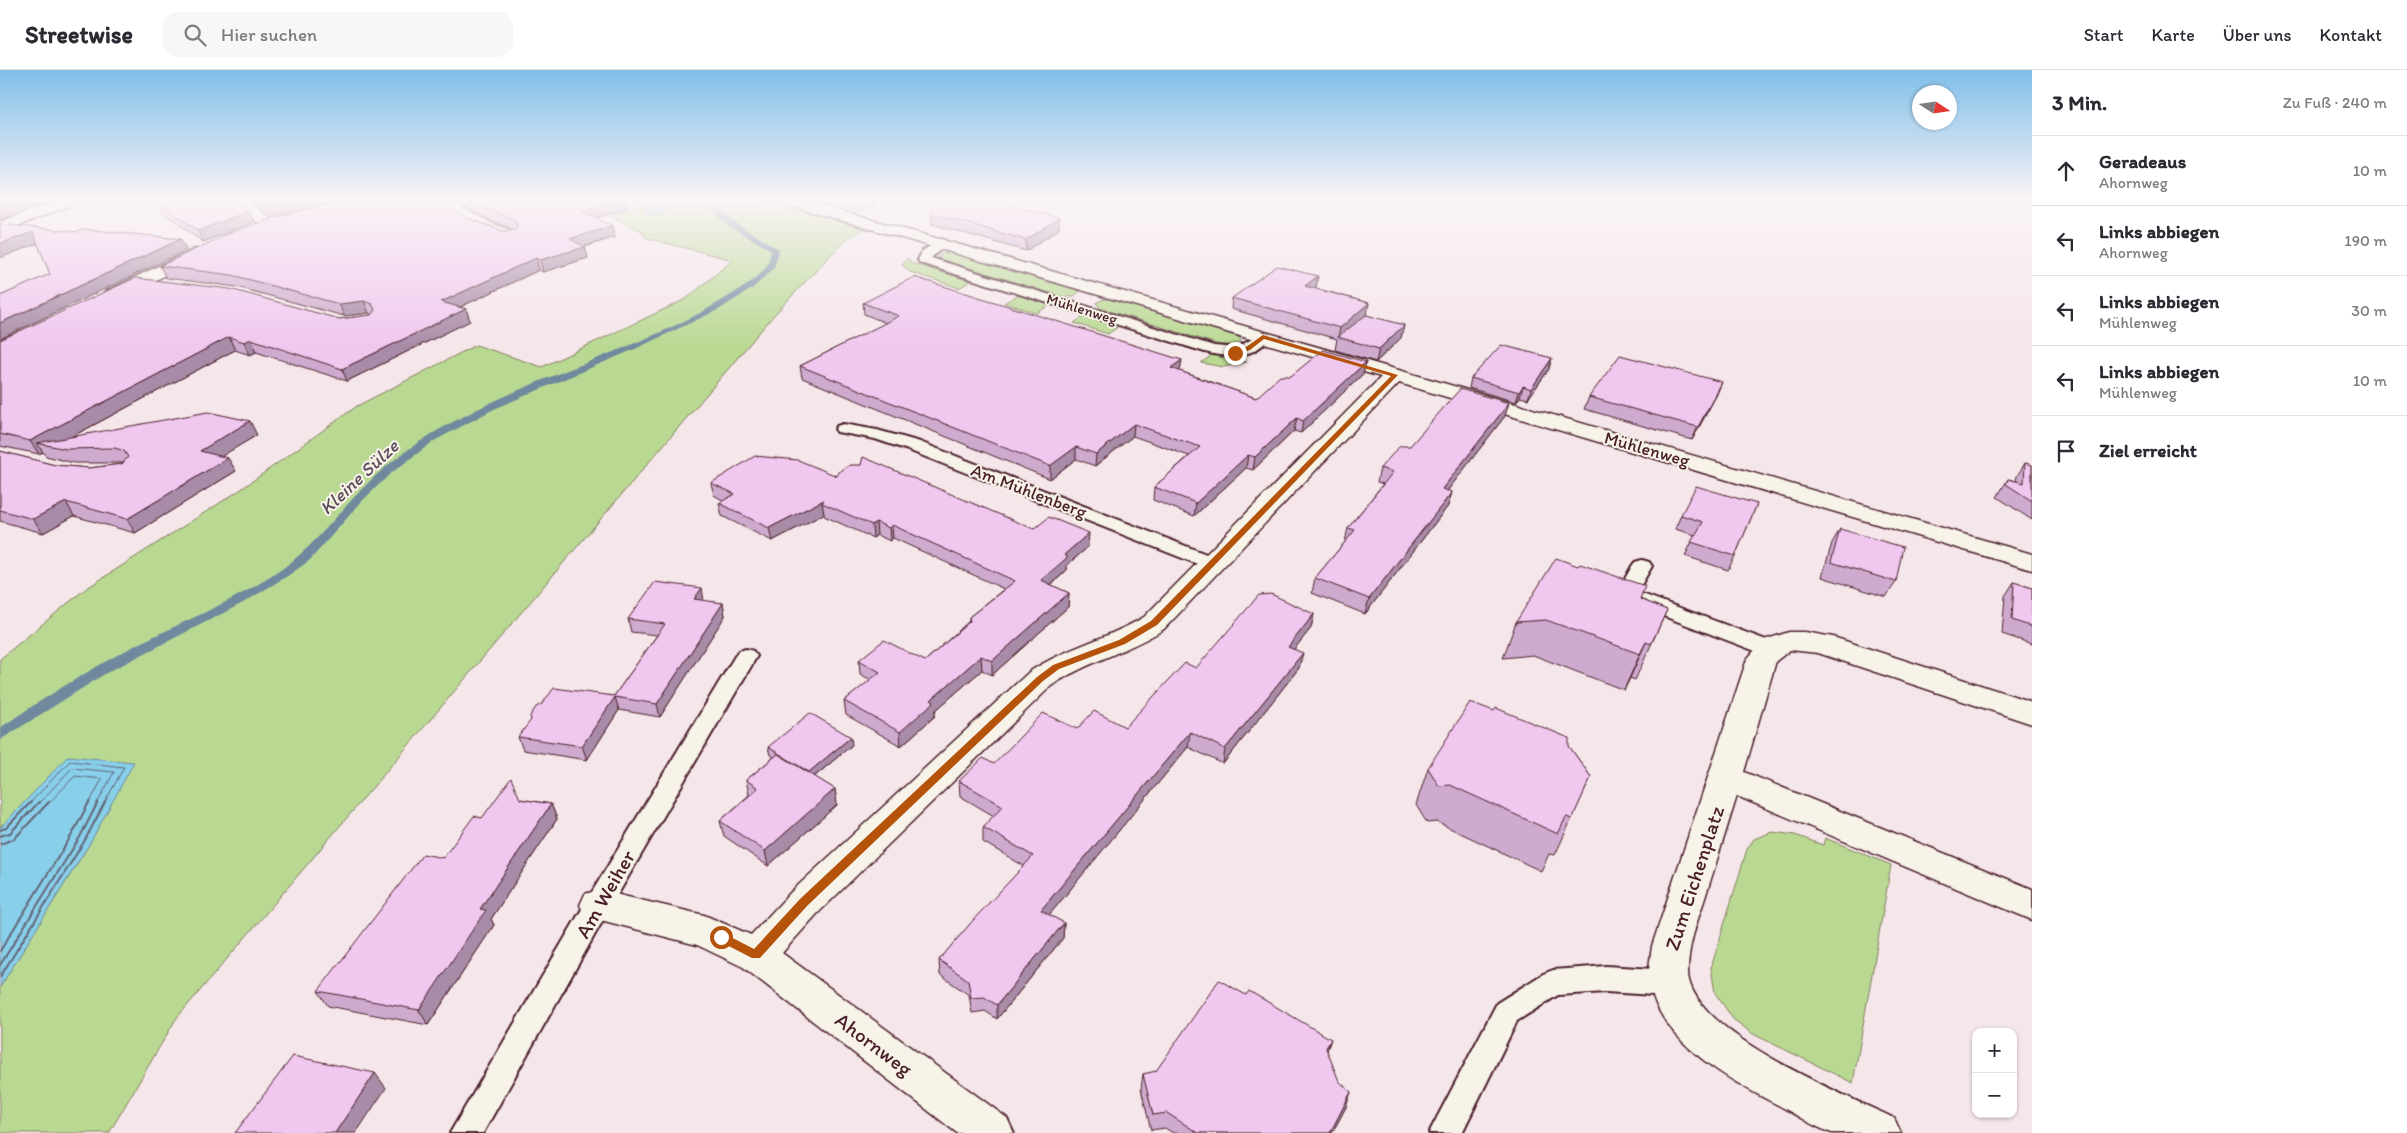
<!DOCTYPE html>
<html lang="de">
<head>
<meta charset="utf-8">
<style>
	body { margin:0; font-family:Itim,sans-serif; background:#f7f7f7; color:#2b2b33 }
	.controls { position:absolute; right:15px; bottom:15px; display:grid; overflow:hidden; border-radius:10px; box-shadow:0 1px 4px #0004 }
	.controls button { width:45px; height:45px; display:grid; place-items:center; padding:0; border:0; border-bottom:1px solid #e1e1e2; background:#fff; color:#2b2b33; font:25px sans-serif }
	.compass { position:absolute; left:1912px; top:15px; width:45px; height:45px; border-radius:50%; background:#fff; box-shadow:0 1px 4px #0004; rotate:102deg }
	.stop { position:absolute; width:15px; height:15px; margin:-11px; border:4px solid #b45309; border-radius:50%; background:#fff }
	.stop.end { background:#b45309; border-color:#fff; box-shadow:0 1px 5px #0008 }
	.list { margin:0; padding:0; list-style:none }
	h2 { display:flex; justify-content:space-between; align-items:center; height:65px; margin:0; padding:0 20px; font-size:21px }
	h2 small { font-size:16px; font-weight:400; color:#7c7c81 }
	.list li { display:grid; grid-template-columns:32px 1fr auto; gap:15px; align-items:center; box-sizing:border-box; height:70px; padding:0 20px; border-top:1px solid #e1e1e2 }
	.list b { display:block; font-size:19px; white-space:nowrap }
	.list p { margin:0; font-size:16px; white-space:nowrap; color:#7c7c81 }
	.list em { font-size:16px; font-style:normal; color:#7c7c81 }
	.icon { flex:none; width:28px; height:28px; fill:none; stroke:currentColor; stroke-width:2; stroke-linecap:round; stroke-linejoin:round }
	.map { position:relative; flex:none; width:2032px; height:1063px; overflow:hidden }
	header { display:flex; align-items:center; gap:30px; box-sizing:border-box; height:70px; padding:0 25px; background:#fff; border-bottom:1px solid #e1e1e2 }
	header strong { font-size:24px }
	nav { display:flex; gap:28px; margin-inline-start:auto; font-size:18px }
	.search { width:350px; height:45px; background:#f7f7f7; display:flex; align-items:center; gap:12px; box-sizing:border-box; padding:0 18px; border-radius:15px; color:#7c7c81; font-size:19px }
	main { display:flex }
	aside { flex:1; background:#fff }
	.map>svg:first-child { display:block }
	.green { fill:#b9d992; stroke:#827c5e }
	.water { fill:#88cfea; stroke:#6f899e }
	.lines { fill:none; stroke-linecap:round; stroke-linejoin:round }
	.shore-far1 { stroke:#636577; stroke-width:1 }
	.shore { stroke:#636577; stroke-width:2 }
	.stream { fill:#6f899e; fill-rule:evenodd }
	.service-casing { stroke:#4a1f2b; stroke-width:4 }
	.minor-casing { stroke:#4a1f2b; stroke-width:3 }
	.service { fill:#f7f3e8; fill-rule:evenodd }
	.minor { fill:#f7f3e8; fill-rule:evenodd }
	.wall { fill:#ceabce; stroke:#4a1f2b }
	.shaded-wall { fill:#a88ba7; stroke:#4a1f2b }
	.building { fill:#f0c7ef; stroke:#4a1f2b }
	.route { fill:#b45309 }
	.labels { text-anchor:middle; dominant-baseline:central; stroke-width:4; stroke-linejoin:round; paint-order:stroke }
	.far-street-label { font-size:15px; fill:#4a1f2b; stroke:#f7f3e8 }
	.street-label { font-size:18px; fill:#4a1f2b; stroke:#f7f3e8 }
	.water-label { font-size:19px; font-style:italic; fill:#5a4b5b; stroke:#f7f3e8 }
	.near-street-label { font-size:21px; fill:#4a1f2b; stroke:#f7f3e8 }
</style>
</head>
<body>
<header>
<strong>Streetwise</strong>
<div class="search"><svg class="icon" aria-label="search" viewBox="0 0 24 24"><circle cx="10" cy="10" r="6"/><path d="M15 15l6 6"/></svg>Hier suchen</div>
<nav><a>Start</a><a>Karte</a><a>Über uns</a><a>Kontakt</a></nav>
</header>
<main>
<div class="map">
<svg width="2032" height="1063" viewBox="0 0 2032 1063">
	<rect width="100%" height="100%" fill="#f5e6ea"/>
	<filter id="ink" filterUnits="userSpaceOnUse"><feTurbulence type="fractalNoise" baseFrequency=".02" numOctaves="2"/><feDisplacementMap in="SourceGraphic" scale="10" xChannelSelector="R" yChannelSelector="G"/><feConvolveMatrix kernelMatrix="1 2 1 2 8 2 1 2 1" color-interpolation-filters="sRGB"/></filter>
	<g filter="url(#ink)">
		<g class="green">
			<path d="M631,129H761L865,159L844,171L774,245L176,949L109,1063H0V917L90,773L2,754L0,758V589L84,520L240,420L357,336L476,275L542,297L686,229L733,190L646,168L642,161L609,145L644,135Z"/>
			<path d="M799,129H869L862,143L846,138H829Z"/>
			<path d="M952,182L1076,217L1079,222L1074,226L1063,227L938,189L941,184Z"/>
			<path d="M908,188L911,193L971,211L959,218L910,202L902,195Z"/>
			<path d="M1018,225L1050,235L1037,243L1004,233Z"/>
			<path d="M1104,229H1114L1236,266L1240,268L1241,272L1231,275H1220L1100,238L1096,233Z"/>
			<path d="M1085,246L1119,256L1108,264L1074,253Z"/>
			<path d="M1212,285L1234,291L1247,292L1224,297L1201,293Z"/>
			<path d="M1772,762L1795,765L1823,775L1825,768L1891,795L1853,1013L1753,964L1733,949L1715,923L1711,898L1747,779L1754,769Z"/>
		</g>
		<g class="water">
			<path d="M643,129L660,132L669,137L664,145L645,143L647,132Z"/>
			<path d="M68,686L134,692L90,773L0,917V758Z"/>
		</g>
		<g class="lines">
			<g class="shore-far1">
				<path d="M29,734L70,691L124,697L104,734"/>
				<path d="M38,734L72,698L114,702L97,734"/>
				<path d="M48,734L75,706L102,709L89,734"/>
			</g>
			<g class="shore">
				<path d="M0,760L6,758L31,732"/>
				<path d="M0,766L10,763L39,732"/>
				<path d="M0,774L14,769L49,732"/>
				<path d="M0,881L73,763L89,732"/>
				<path d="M0,895L80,767L98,732"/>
				<path d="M0,907L85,770L105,732"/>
			</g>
			<g class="stream">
				<path d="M702,129H709L734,152L779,179L774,198L753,218L720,239L635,279L494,339L434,371L390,404L362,431L310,490L289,505L243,533L108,602L0,670V658C45,627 90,599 138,574C186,550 237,530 282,499C316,475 340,440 370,411C413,370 465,344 519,320C588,290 661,268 726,228C740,219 756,211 766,197C769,193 770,185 771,180L728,156Z"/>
				<path d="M870,129H878L873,139H870L866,137Z"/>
			</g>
			<g class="service-casing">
				<g id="service">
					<path d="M942,169L948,173L931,188L1214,276L1236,278L1263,263L1270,267C1254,289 1228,288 1205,282L920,193L918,190L922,181Z"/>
					<path d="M843,354L877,360L920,372L1219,489L1222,493L1219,497L1212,499L1205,497L908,380L875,369L837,362L835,359L837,356Z"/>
					<path d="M1642,490L1649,492L1652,496L1637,522L1777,574L1781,579L1777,584L1770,586L1763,584L1619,529L1616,525L1632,496L1635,492Z"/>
					<path d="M746,579L753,581L757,586L607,843L483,1063H450L589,827L735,586L739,581Z"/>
					<path d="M1606,896L1669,900L1679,904L1683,913L1679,922L1669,926L1606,922L1558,925L1517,951L1462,1063H1429L1497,933L1543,904L1553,900Z"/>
				</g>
			</g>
			<g class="minor-casing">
				<g id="minor">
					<path d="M61,129H82L79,132L0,163V152Z"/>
					<path d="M228,129H245L278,154L276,157H264Z"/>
					<path d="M427,129H446L493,154L513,161L515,165L513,169C493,173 448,142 430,132Z"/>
					<path d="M776,129H799L1402,301L2032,484V500L1399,313L1164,559C1128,582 1086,592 1051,616L817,844L782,883L1007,1048L1014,1063H957L743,897L697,875L585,846L580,835L585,824L598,820L704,845L751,865L791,822L1029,602C1065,578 1107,569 1144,547L1381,307L778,132Z"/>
					<path d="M194,179L200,180L203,184L200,188L118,229H106L103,225L106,221Z"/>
					<path d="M1789,562H1805L1833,567L2032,632V654L1818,583L1790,580L1776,591L1744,702L2032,819V850L1737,726C1726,760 1716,794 1705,828C1697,852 1688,876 1688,901C1687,962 1846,1025 1894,1048L1901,1063C1886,1063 1845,1063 1832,1063C1814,1057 1795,1044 1778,1035C1729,1010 1650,967 1649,902C1649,894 1651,885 1652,876L1747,589L1764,570Z"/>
				</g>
			</g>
			<use href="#service" class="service"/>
			<use href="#minor" class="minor"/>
		</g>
		<g class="wall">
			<path d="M146,129H233L249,141L254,152L203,172Z"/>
			<path d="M248,129H346L273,146Z"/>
			<path d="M449,129H627L629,137L596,148L615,167L585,177L588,188L543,202L539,200L460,237L466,239L470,251L347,311L256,282L250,285L235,280L73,366L257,365L221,386L236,401L135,463L74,446L43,463L0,451V381L55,395L89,398L122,394L124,393H74L46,386L43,382L39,384L0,376V270L339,249L371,245V244L369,243L344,246L237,217L166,208L160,196L468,148L503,161L514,160L494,152Z"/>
			<path d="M931,143L1059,159L1026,181L932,154Z"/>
			<path d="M1315,218L1369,233L1366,245L1404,255L1401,268L1376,292L1335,280L1337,269L1231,239L1232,228L1316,218Z"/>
			<path d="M863,233L1180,301L1256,328L1291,306L1366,292L1363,304L1301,363L1294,361L1253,400L1246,398L1194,446L1153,430L1154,417L1189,386L1133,366L1095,396L1076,389L1050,409L802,308L800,296L886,253L864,244Z"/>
			<path d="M1549,299L1528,329L1520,327L1516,332L1469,318L1471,308Z"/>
			<path d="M1717,324L1692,370L1584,339L1589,327Z"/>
			<path d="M1505,346L1447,421L1452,422L1448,436L1365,544L1312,523L1315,508L1345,472L1348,458L1383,414L1377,412L1380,398L1410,376Z"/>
			<path d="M2025,393L2032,395V450L1997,427L2008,409L2016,411L2017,406Z"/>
			<path d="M837,406L1034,459L1088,477L1067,495V500L1051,515L1069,523L1068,537L992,605L982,600L935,641V646L901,676L846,645L844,631L871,610L860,604L859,590L925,591L969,551V547L1004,519L893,468L890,471L877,465L873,468L824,446V444L772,471L722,446L719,433L724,431L714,425L711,413Z"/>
			<path d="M1757,434L1735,486L1728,500L1685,486L1695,465L1675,459L1681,445Z"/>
			<path d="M1840,459L1896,512L1886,527L1822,507L1832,473Z"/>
			<path d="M2014,512L2032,518V574L2002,564L2005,526Z"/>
			<path d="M1640,529L1667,540L1635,610L1630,608L1624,620L1533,585L1503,588L1516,552Z"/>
			<path d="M704,531L723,533L725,546L660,647L619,640L587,690L523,680L518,667L614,626L657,565L631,562L628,549Z"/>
			<path d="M1314,544L1311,558L1294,579L1299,598L1223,694L1188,677L1049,845L1064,853L1063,868L997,949L985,941L972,943L969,925L940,905L939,890L1024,796L983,772V757L994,746L960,726L959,711L994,694L1077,659L1125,657L1196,598Z"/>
			<path d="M852,675L814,707L835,719L837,735L768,796L724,766L720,751L749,725L746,710L774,687L770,685L768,677Z"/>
			<path d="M1569,676L1591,707L1555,785L1549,784L1541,801L1437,752L1427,753L1416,735L1428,698Z"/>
			<path d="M520,729L551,734L557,749L491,849L494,855L428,955L328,936L318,921L443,788L482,748Z"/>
			<path d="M1327,981L1346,1037L1332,1063H1173L1165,1058L1151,1060L1141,1019L1143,1004Z"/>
		</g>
		<g class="shaded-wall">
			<path d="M22,129H57L0,150V137Z"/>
			<path d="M297,129H346L273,146L269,135Z"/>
			<path d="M620,129H627L629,137L585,151L582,141Z"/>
			<path d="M249,141L254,152L203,172L198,161Z"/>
			<path d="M1059,148V159L1026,181V170Z"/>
			<path d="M612,156L615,167L573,180L570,169Z"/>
			<path d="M33,162L39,173L0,188V174Z"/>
			<path d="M181,169L186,180L0,269V253Z"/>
			<path d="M585,177L588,188L543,202L540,190Z"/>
			<path d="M536,188L539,200L445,244L441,232Z"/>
			<path d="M1318,206L1316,218L1303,227L1305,216Z"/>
			<path d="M364,231L369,243L344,246L339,234Z"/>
			<path d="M1369,233L1367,244L1340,268L1338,267L1340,258Z"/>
			<path d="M466,239L470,251L347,311L342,299Z"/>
			<path d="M1404,255L1401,268L1376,292L1379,279Z"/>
			<path d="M229,267L235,280L54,376L37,373L43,382L39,384L30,371Z"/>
			<path d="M251,269L256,282L250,285L244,272Z"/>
			<path d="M1552,288L1549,299L1528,329L1531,319Z"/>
			<path d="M1182,290L1180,302L1171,298Z"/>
			<path d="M1366,292L1363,304L1301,363L1303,351Z"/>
			<path d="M1722,312L1717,324L1692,370L1698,357Z"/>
			<path d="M1523,316L1520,327L1516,332L1519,322Z"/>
			<path d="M1509,333L1505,346L1438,433L1442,419Z"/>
			<path d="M1297,348L1294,361L1253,400L1255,387Z"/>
			<path d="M250,351L257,365L207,395L200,381Z"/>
			<path d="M1134,354L1133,366L1095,396L1096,384Z"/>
			<path d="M1076,377V389L1050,409V396Z"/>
			<path d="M1248,385L1246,398L1194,446L1196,433Z"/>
			<path d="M228,388L236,401L135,463L127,449Z"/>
			<path d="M1452,422L1448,436L1365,544L1369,529Z"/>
			<path d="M824,430L822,433L824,444L772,471L769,458Z"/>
			<path d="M66,432L74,446L43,463L33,449Z"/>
			<path d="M876,452L877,465L873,468L872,455Z"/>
			<path d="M892,455L893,468L890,471L889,458Z"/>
			<path d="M1089,463L1088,477L1067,495V500L1040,524L1041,510L1064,485Z"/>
			<path d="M702,518L704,531L694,529Z"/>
			<path d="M1069,523L1068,537L992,605V591Z"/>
			<path d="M723,533L725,546L660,647L657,634Z"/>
			<path d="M1314,544L1311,558L1285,591L1288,577Z"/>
			<path d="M1646,572L1630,608L1624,620L1640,584Z"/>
			<path d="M1303,583L1299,598L1223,694L1225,679Z"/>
			<path d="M981,586L982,600L935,641V646L901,676L900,662L931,630Z"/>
			<path d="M615,627L619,640L587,690L582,676Z"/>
			<path d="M1190,662L1188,677L1041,855V840Z"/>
			<path d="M851,667L852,675L810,710L809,702Z"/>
			<path d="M835,719L837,735L768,796L765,781Z"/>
			<path d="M551,734L557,749L491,849L494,855L428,955L419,940L480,839Z"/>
			<path d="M1064,853L1063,868L997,949V935Z"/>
			<path d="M1331,969L1326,984V978Z"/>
			<path d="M375,1003L386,1018L356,1063H335Z"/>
			<path d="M1351,1022L1346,1037L1332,1063H1330Z"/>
		</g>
		<g class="building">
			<path d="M0,129H22L0,137Z"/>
			<path d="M155,129H233L249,141L198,161Z"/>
			<path d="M259,129H297L269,135Z"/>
			<path d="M350,129H435L468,148L503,161L515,160L517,154L515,150L491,141L466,129H620L582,141L612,156L570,169L585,177L540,190L536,188L441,232L466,239L342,299L251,269L244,272L229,267L30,371L0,364V270L135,208L230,219L339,249L371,245L375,240L372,234L364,231L339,234L232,205L160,196L230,163L272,148Z"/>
			<path d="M936,129H988L1059,148L1026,170L931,143Z"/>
			<path d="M0,154L78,162L83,159L181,169L0,253V226L50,204L33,162L0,174Z"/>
			<path d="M1277,196L1318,206L1305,216L1369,233L1340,258L1232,228Z"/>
			<path d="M914,207L1182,290L1171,298L1256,328L1280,306H1291L1323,280L1366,292L1303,351L1297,348L1255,387L1248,385L1196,433L1154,417L1200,377L1134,354L1096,384L1076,377L1050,396L800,296L899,246L863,233Z"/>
			<path d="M1366,245L1404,255L1379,279L1338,267Z"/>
			<path d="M1501,275L1552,288L1531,319L1523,316L1519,322L1471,308Z"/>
			<path d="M1620,285L1722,312L1698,357L1589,327Z"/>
			<path d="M1460,319L1509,333L1442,419L1452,422L1369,529L1315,508L1355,460L1348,458L1393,402L1380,398L1400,376H1410Z"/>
			<path d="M208,342L250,351L200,381L228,388L127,449L66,432L33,449L0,440V381L55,395L89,398L122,394L128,387L124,381L115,378L66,379L37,373Z"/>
			<path d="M755,386L798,390L837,406L839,402L850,395H861L863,387L1034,459L1049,447L1089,463L1064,485L1068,487L1041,510L1069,523L992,591L981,586L931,630L934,632L900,662L844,631L880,602L859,590L884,570L925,591L970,551L969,547L1015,511L892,455L889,458L876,452L872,455L822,433L824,430L769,458L719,433L735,424L711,413Z"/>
			<path d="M2025,393L2032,395V431L2006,414L2008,409L2024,413Z"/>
			<path d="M1696,416L1757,434L1735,486L1691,472L1703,452L1681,445Z"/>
			<path d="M1840,459L1903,477L1896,512L1831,492Z"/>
			<path d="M1556,488L1578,496L1580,494L1645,516L1640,529L1667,540L1651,574L1646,572L1640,584L1546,550L1516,552Z"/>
			<path d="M655,512L702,518L694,529L723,533L657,634L615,627L582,676L518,667L531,650L530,646L536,637L542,634L554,618L614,626L665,554L628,549Z"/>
			<path d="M2014,512L2032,518V557L2012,550Z"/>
			<path d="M1271,524L1314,544L1288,577L1303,583L1225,679L1190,662L1041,840L1064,853L997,935L984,927L971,928L968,910L939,890L975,848L1033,786L983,757L1003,736L959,711L983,688L994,694L1043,643L1077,659L1094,641L1125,657L1185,593L1196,598L1259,525Z"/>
			<path d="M1470,632L1494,641L1496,638L1569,668V676L1591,707L1572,749L1566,747L1558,764L1450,715L1439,716L1428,698Z"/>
			<path d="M810,643L851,667L809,702L768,677Z"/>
			<path d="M778,684L835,719L765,781L720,751L758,718L746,710Z"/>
			<path d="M511,708L520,729L551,734L480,839L486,840L419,940L318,921L423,784L443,788L474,746L482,748Z"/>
			<path d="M1219,910L1246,925L1249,921L1331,969L1326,978L1339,1011L1351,1022L1330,1063H1198L1167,1043L1153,1045L1143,1004L1156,1001Z"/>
			<path d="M293,986L375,1003L335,1063H235Z"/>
		</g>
	</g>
	<linearGradient id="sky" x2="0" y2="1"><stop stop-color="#81bfe9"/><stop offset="0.47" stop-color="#faf4f6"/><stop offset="1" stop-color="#faf4f6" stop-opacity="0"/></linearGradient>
	<rect width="2032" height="277" fill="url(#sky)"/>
	<path class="route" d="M1263,265L1398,305L1157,555L1125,574L1059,599L1043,611L807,836L760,888H752L717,870V864L721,862L754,879L800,829L1037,607L1053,595L1119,570L1151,551L1391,306L1264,269L1250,280L1235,285L1232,283L1246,277Z"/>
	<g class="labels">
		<g class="far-street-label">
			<text transform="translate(1082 239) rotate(17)">Mühlenweg</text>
		</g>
		<g class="street-label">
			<text transform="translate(1647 379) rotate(16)">Mühlenweg</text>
			<text transform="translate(1029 421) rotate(21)">Am Mühlenberg</text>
		</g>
		<g class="water-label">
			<text transform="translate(359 407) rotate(-43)">Kleine Sülze</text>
		</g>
		<g class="near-street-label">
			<text transform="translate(1694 808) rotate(-72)">Zum Eichenplatz</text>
			<text transform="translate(605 824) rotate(-60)">Am Weiher</text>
			<text transform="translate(874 974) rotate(37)">Ahornweg</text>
		</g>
	</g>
</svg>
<div class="controls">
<button>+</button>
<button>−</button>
</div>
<svg class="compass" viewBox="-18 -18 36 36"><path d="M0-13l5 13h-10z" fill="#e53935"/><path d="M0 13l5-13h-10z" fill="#7c7c81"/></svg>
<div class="stop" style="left:721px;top:867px"></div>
<div class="stop end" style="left:1235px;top:283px"></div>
</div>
<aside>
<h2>3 Min.<small>Zu Fuß · 240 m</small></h2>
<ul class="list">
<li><svg class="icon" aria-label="ahead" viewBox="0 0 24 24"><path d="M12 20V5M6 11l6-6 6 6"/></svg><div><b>Geradeaus</b><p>Ahornweg</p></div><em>10 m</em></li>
<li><svg class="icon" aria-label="left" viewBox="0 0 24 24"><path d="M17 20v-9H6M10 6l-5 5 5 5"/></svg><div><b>Links abbiegen</b><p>Ahornweg</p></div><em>190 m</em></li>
<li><svg class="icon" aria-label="left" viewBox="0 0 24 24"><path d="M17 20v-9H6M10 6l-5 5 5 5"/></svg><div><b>Links abbiegen</b><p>Mühlenweg</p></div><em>30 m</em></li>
<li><svg class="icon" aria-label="left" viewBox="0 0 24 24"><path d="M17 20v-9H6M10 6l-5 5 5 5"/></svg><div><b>Links abbiegen</b><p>Mühlenweg</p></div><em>10 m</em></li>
<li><svg class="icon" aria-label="arrive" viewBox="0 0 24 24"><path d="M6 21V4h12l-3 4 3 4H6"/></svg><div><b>Ziel erreicht</b></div></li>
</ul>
</aside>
</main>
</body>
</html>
